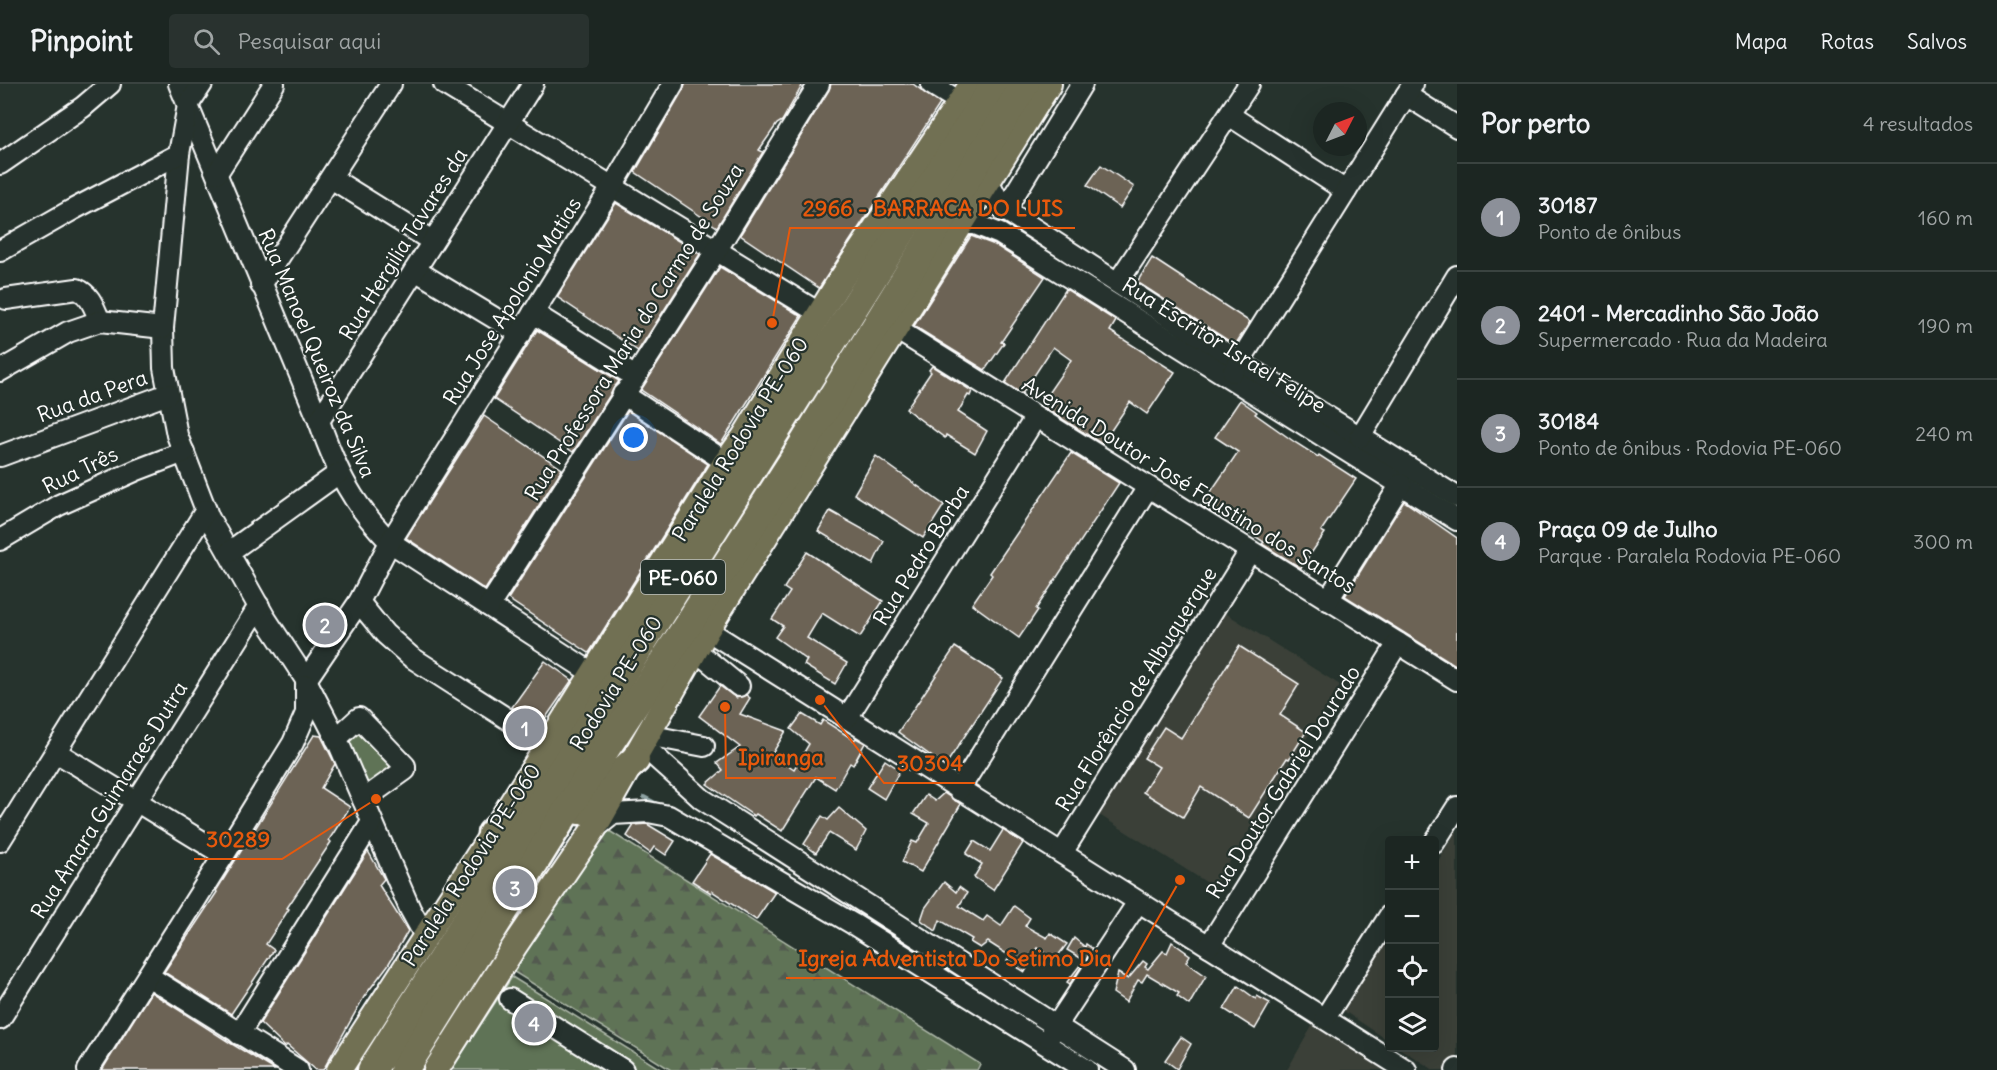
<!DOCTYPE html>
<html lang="pt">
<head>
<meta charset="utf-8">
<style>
	body { margin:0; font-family:Delius,sans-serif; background:#29322f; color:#f1f3f6 }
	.controls { position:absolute; right:18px; bottom:18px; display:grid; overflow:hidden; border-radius:6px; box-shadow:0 6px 24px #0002 }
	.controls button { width:54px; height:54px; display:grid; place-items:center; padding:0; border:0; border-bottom:2px solid #3a4340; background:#1c2622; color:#f1f3f6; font:30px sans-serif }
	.compass { position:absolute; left:1313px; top:18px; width:54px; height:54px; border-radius:50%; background:#1c2622; box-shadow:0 6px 24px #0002; rotate:48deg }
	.you { position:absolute; left:634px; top:354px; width:21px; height:21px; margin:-15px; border:4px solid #fff; border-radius:50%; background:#1a73e8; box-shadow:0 0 0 9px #1a73e833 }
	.badge { display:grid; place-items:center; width:39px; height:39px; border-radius:50%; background:#8c9099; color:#fff; font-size:20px; font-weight:700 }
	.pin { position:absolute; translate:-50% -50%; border:3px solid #fff; box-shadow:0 2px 6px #0006 }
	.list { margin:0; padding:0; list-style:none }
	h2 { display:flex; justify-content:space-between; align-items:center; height:78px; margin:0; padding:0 24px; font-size:26px }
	h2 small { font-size:20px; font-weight:400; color:#a0a5a5 }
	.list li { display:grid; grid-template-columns:39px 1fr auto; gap:18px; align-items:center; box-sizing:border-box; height:108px; padding:0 24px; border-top:2px solid #3a4340 }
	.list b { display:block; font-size:22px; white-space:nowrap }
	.list p { margin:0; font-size:20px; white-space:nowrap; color:#a0a5a5 }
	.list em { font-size:20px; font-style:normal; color:#a0a5a5 }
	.icon { flex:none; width:33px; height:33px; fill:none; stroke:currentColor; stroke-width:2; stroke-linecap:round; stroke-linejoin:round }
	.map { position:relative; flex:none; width:1457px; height:986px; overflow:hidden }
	header { display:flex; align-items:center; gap:36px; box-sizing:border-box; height:84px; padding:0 30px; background:#1c2622; border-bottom:2px solid #3a4340 }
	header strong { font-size:28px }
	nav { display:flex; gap:33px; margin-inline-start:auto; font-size:21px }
	.search { width:420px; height:54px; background:#29322f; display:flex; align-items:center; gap:15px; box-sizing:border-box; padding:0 21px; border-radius:6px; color:#a0a5a5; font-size:22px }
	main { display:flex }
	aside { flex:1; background:#1c2622 }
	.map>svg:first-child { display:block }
	.built { fill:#3b4139 }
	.forest { fill:url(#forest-firs); stroke:#afb9aa; stroke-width:1.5 }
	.park { fill:#5f7356; stroke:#afb9aa; stroke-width:1.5 }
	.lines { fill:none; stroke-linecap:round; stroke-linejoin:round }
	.stream { stroke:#8ea3a3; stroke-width:4 }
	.building { fill:#6c6355; stroke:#fff; stroke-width:1.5 }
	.minor-casing { stroke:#fff; stroke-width:24 }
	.major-casing { stroke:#fff; stroke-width:28 }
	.highway-casing { stroke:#fff; stroke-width:33 }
	.minor { stroke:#26332d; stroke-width:20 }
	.major { stroke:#716f52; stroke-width:24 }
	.highway { stroke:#716f52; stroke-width:28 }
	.labels { text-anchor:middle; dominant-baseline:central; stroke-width:4.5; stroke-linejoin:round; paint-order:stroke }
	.shield { fill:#26332d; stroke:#bec2c0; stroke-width:1.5 }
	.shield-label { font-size:20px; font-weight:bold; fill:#fff }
	.street-label { font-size:21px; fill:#fff; stroke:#26332d }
	.leader { fill:none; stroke:#e8590c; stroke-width:2 }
	.callout-dot { fill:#e8590c; stroke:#26332d; stroke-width:2 }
	.callout-label { font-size:22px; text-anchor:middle; font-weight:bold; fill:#e8590c; stroke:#26332d; stroke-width:4.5; stroke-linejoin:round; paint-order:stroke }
</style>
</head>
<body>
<header>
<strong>Pinpoint</strong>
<div class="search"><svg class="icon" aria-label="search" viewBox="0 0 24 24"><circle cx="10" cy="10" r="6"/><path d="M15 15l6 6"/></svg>Pesquisar aqui</div>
<nav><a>Mapa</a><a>Rotas</a><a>Salvos</a></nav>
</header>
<main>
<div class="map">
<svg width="1457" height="986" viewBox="0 0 1457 986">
	<defs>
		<pattern id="forest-firs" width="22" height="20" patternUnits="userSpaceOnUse" patternTransform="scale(1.5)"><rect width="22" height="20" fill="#5f7356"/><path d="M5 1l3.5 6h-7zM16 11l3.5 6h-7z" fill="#535a50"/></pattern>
	</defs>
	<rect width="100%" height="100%" fill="#26332d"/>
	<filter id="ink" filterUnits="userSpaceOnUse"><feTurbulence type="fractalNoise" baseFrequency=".0167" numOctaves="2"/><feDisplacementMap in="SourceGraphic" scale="12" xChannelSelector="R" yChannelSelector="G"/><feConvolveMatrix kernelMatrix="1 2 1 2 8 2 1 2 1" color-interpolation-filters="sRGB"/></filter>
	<g filter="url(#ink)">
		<g class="built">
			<path d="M1219,525L1340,601L1214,803L1093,727Z"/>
			<path d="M1457,746V972L1448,986H1434L1399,964H1434L1435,782Z"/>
			<path d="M1389,854V957L1344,927Z"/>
			<path d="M1314,939L1390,986H1287Z"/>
		</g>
		<path class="forest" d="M603,743L980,980L977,986H671L511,886Z"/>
		<g class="park">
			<path d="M359,631L413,683L372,717L341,648Z"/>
			<path d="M512,893L662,986H451Z"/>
		</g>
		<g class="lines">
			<path class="stream" d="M644,713L659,721"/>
		</g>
		<g class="building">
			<path d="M685,0H803L782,37L777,40L759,66L763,68L717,143L635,88L683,6Z"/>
			<path d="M831,0H913L940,20L819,204L740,151L829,6Z"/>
			<path d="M1101,81L1134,103L1120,124L1087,101Z"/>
			<path d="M616,119L700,170L638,267L557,213Z"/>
			<path d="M971,152L995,161L1045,193L1001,258L1004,259L985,286L914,242Z"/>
			<path d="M1152,174L1250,238L1235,261L1137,198Z"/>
			<path d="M720,183L801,232L721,360L641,306Z"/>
			<path d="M1066,205L1116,237L1110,247L1175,288L1147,330L1130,318L1102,360L1040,321L1071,276L1053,263L1022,310L1005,299Z"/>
			<path d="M537,246L619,297L573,368L494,315Z"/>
			<path d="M932,282L972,307L970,312L968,311L958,328L987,347L975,369L946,351L945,354L906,325L931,288L929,286Z"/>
			<path d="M1240,316L1257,328L1255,330L1296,359L1318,373L1319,371L1356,395L1321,447L1325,449L1301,484L1262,460L1264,458L1220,429L1218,432L1201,422L1238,368L1215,353Z"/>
			<path d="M628,327L708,380L589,569L508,515Z"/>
			<path d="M484,332L562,385L485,506L406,454Z"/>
			<path d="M1071,369L1119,399L1036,525L1038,526L1019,554L972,520L992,491L990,489Z"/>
			<path d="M876,372L944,421L923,454L854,410Z"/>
			<path d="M1404,417L1457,454V582L1345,512Z"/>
			<path d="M830,427L884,457L873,480L818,447Z"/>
			<path d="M807,468L883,517L860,553L822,529L807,554L847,579L835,600L804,581L807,576L775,553L783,542L772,535L790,508L784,504Z"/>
			<path d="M1239,562L1299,600L1280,631L1306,648L1289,675L1287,674L1249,734L1201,703L1183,733L1143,708L1159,683L1144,674L1164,643L1181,654Z"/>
			<path d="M955,563L1003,594L945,682L898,648Z"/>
			<path d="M545,577L572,596L540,642L512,623Z"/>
			<path d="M720,602L736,614L746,611L750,614L740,630L786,647L772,670L794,685L809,660L791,645L802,630L820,641L823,636L854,656L856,654L865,659L853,681L850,679L835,705L816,693L782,747L756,730L754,732L707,700L723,686L717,679L740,663L699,632Z"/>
			<path d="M314,651L321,652L335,680L321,704L350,723L329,756L331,758L287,824L289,825L266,860L274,866L231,930L164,888L217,808L216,807Z"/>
			<path d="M885,676L900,686L884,715L867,704Z"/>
			<path d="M944,709L961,720L921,788L902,778L912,757L917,759L929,739L913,730L926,711L935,717Z"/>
			<path d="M839,724L866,747L856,766L829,749L816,769L804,760L822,732L828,736Z"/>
			<path d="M647,740L675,757L666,771L654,763L650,769L627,752L634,741Z"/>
			<path d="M1003,746L1023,759L993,806L974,793L982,780L966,770L974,757L990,767Z"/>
			<path d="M368,767L384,795L379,801L408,847L388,881L364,913L323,986H316L287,961L285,963L260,939Z"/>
			<path d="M710,770L775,808L756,836L712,807L711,809L692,797Z"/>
			<path d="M944,798L956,808L959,803L967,809L959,822L983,837L987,832L1001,842L1014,822L1030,834L1025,842L1047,854L1050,849L1067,860L1054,877L1038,864L1025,888L1007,877L1010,872L988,858L980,864L970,858L972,855L940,836L936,847L921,836L925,824Z"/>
			<path d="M1074,854L1085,863L1086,860L1093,865L1070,900L1067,898L1084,876L1067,866Z"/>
			<path d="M1172,858L1190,871L1186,878L1206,892L1189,921L1177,912L1179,909L1147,890L1142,898L1138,896L1126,918L1113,909L1118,889L1128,895L1143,877L1147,880L1145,883L1148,885L1163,867L1167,869Z"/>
			<path d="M1238,902L1256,915L1257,912L1270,919L1255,945L1224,925Z"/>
			<path d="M151,908L232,960L275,986H102Z"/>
			<path d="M1181,953L1191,960L1177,985L1165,976Z"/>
		</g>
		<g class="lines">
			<g class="minor-casing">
				<g id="minor">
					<path d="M179,0L319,337C338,390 351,418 390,458L592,589"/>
					<path d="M202,0L188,21L179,70L163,244L164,284L177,351L209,434L264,532L306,596L338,658L410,825L425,852"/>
					<path d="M444,0L819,229"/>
					<path d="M931,0L960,18"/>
					<path d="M1406,11L1457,43"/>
					<path d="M1229,31L1346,107"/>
					<path d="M0,80L83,23L110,0"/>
					<path d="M217,89L274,0"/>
					<path d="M331,94L432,157"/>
					<path d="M988,96L1002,124L1239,278L1457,413"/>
					<path d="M1005,126L1082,0"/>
					<path d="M961,140H975L1000,150L1457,436"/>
					<path d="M0,167L72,126L179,70"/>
					<path d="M415,186L521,250"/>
					<path d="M1118,198L1249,0"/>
					<path d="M261,201L391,0"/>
					<path d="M6,215L77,205C91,211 94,224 100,237"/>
					<path d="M533,229L634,292"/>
					<path d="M896,245L1457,596"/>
					<path d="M0,287L68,248L100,237L163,244"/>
					<path d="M1233,288L1413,0"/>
					<path d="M623,310L726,378"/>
					<path d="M319,337L533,0"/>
					<path d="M1360,353L1457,192"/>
					<path d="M0,372L168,310"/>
					<path d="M0,456L59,421L137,386L184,368"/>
					<path d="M229,468L339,389"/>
					<path d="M1328,516L1401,400"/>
					<path d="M359,518L385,550L411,573L548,661"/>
					<path d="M489,522L716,167L819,0"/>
					<path d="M707,546L1406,986"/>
					<path d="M695,566L739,602"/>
					<path d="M306,596L359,518L390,458L612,103L673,0"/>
					<path d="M847,634L1035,334"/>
					<path d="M647,651L704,662"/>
					<path d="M336,655L359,634L405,682V686L363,716"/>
					<path d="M642,661L702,715L1125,986"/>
					<path d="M56,668L224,771"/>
					<path d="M959,706L1148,403"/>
					<path d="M597,743L613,730L648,728L669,732L853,840L1087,986"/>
					<path d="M0,757L206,426"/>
					<path d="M1434,759L1457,723"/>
					<path d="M1062,769L1250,467"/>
					<path d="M1209,862L1398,559"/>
					<path d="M148,892L298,986"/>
					<path d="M510,915L623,986"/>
					<path d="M1325,934L1390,831"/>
					<path d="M0,935L259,522"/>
					<path d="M239,950L372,738"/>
					<path d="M1049,953L1138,818"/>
					<path d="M88,986L224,771L293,659L306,629V601"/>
					<path d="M1456,986L1457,985"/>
				</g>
			</g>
			<g class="major-casing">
				<g id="major">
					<path d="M339,986L492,750L726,378L744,353L836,203L972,0"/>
					<path d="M436,986L514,863L594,745L707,546L1049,0"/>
				</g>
			</g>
			<g class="highway-casing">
				<g id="highway">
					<path d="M579,726L635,676"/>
					<path d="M492,750L537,703"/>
					<path d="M372,986L995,0"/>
					<path d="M404,986L606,664L689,539L796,372L1025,0"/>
				</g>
			</g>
			<use href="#minor" class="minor"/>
			<use href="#major" class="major"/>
			<use href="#highway" class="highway"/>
		</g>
	</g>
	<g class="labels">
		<rect class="shield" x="641" y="476" width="84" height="34" rx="4.5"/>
		<g class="shield-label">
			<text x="683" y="493">PE-060</text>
		</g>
		<g class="street-label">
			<text transform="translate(403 160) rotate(-58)">Rua Hergilia Tavares da</text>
			<text transform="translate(512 217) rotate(-58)">Rua Jose Apolonio Matias</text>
			<text transform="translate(634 248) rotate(-58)">Rua Professora Maria do Carmo de Souza</text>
			<text transform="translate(1224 261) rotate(32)">Rua Escritor Israel Felipe</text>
			<text transform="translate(317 269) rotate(67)">Rua Manoel Queiroz da Silva</text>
			<text transform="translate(92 312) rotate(-20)">Rua da Pera</text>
			<text transform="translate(740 355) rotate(-58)">Paralela Rodovia PE-060</text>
			<text transform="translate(80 386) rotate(-26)">Rua Três</text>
			<text transform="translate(1189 401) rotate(32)">Avenida Doutor José Faustino dos Santos</text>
			<text transform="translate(921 471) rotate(-58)">Rua Pedro Borba</text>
			<text transform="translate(616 599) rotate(-58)">Rodovia PE-060</text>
			<text transform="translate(1136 605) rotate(-58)">Rua Florêncio de Albuquerque</text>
			<text transform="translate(1283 698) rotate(-58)">Rua Doutor Gabriel Dourado</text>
			<text transform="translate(109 716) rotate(-58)">Rua Amara Guimaraes Dutra</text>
			<text transform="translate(471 781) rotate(-57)">Paralela Rodovia PE-060</text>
		</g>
	</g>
	<path class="leader" d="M772 239L790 144H1075M725 623L726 694H836M820 616L884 699H975M376 715L282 775H194M1180 796L1124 894H786"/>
	<g class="callout-dot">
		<circle cx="772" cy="239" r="6"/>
		<circle cx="725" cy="623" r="6"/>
		<circle cx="820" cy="616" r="6"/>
		<circle cx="376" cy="715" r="6"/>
		<circle cx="1180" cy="796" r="6"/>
	</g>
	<g class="callout-label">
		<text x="933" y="132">2966 - BARRACA DO LUIS</text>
		<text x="781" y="681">Ipiranga</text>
		<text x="930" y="687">30304</text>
		<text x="238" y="763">30289</text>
		<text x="955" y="882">Igreja Adventista Do Setimo Dia</text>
	</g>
</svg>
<div class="controls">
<button>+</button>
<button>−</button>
<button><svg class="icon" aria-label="locate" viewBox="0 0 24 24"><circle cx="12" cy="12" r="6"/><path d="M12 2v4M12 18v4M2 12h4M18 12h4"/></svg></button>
<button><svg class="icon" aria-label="layers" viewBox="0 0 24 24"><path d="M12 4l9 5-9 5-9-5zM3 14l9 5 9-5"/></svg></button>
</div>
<svg class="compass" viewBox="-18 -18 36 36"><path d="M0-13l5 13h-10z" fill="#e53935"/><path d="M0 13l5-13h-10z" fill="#a0a5a5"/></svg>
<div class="you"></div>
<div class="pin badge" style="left:525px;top:644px">1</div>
<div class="pin badge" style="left:325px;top:541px">2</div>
<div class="pin badge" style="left:515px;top:804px">3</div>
<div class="pin badge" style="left:534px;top:939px">4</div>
</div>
<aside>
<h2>Por perto<small>4 resultados</small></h2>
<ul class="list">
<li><span class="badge">1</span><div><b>30187</b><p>Ponto de ônibus</p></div><em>160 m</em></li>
<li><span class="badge">2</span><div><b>2401 - Mercadinho São João</b><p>Supermercado · Rua da Madeira</p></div><em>190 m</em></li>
<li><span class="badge">3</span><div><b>30184</b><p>Ponto de ônibus · Rodovia PE-060</p></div><em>240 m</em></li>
<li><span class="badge">4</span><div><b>Praça 09 de Julho</b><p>Parque · Paralela Rodovia PE-060</p></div><em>300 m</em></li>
</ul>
</aside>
</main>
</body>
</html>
